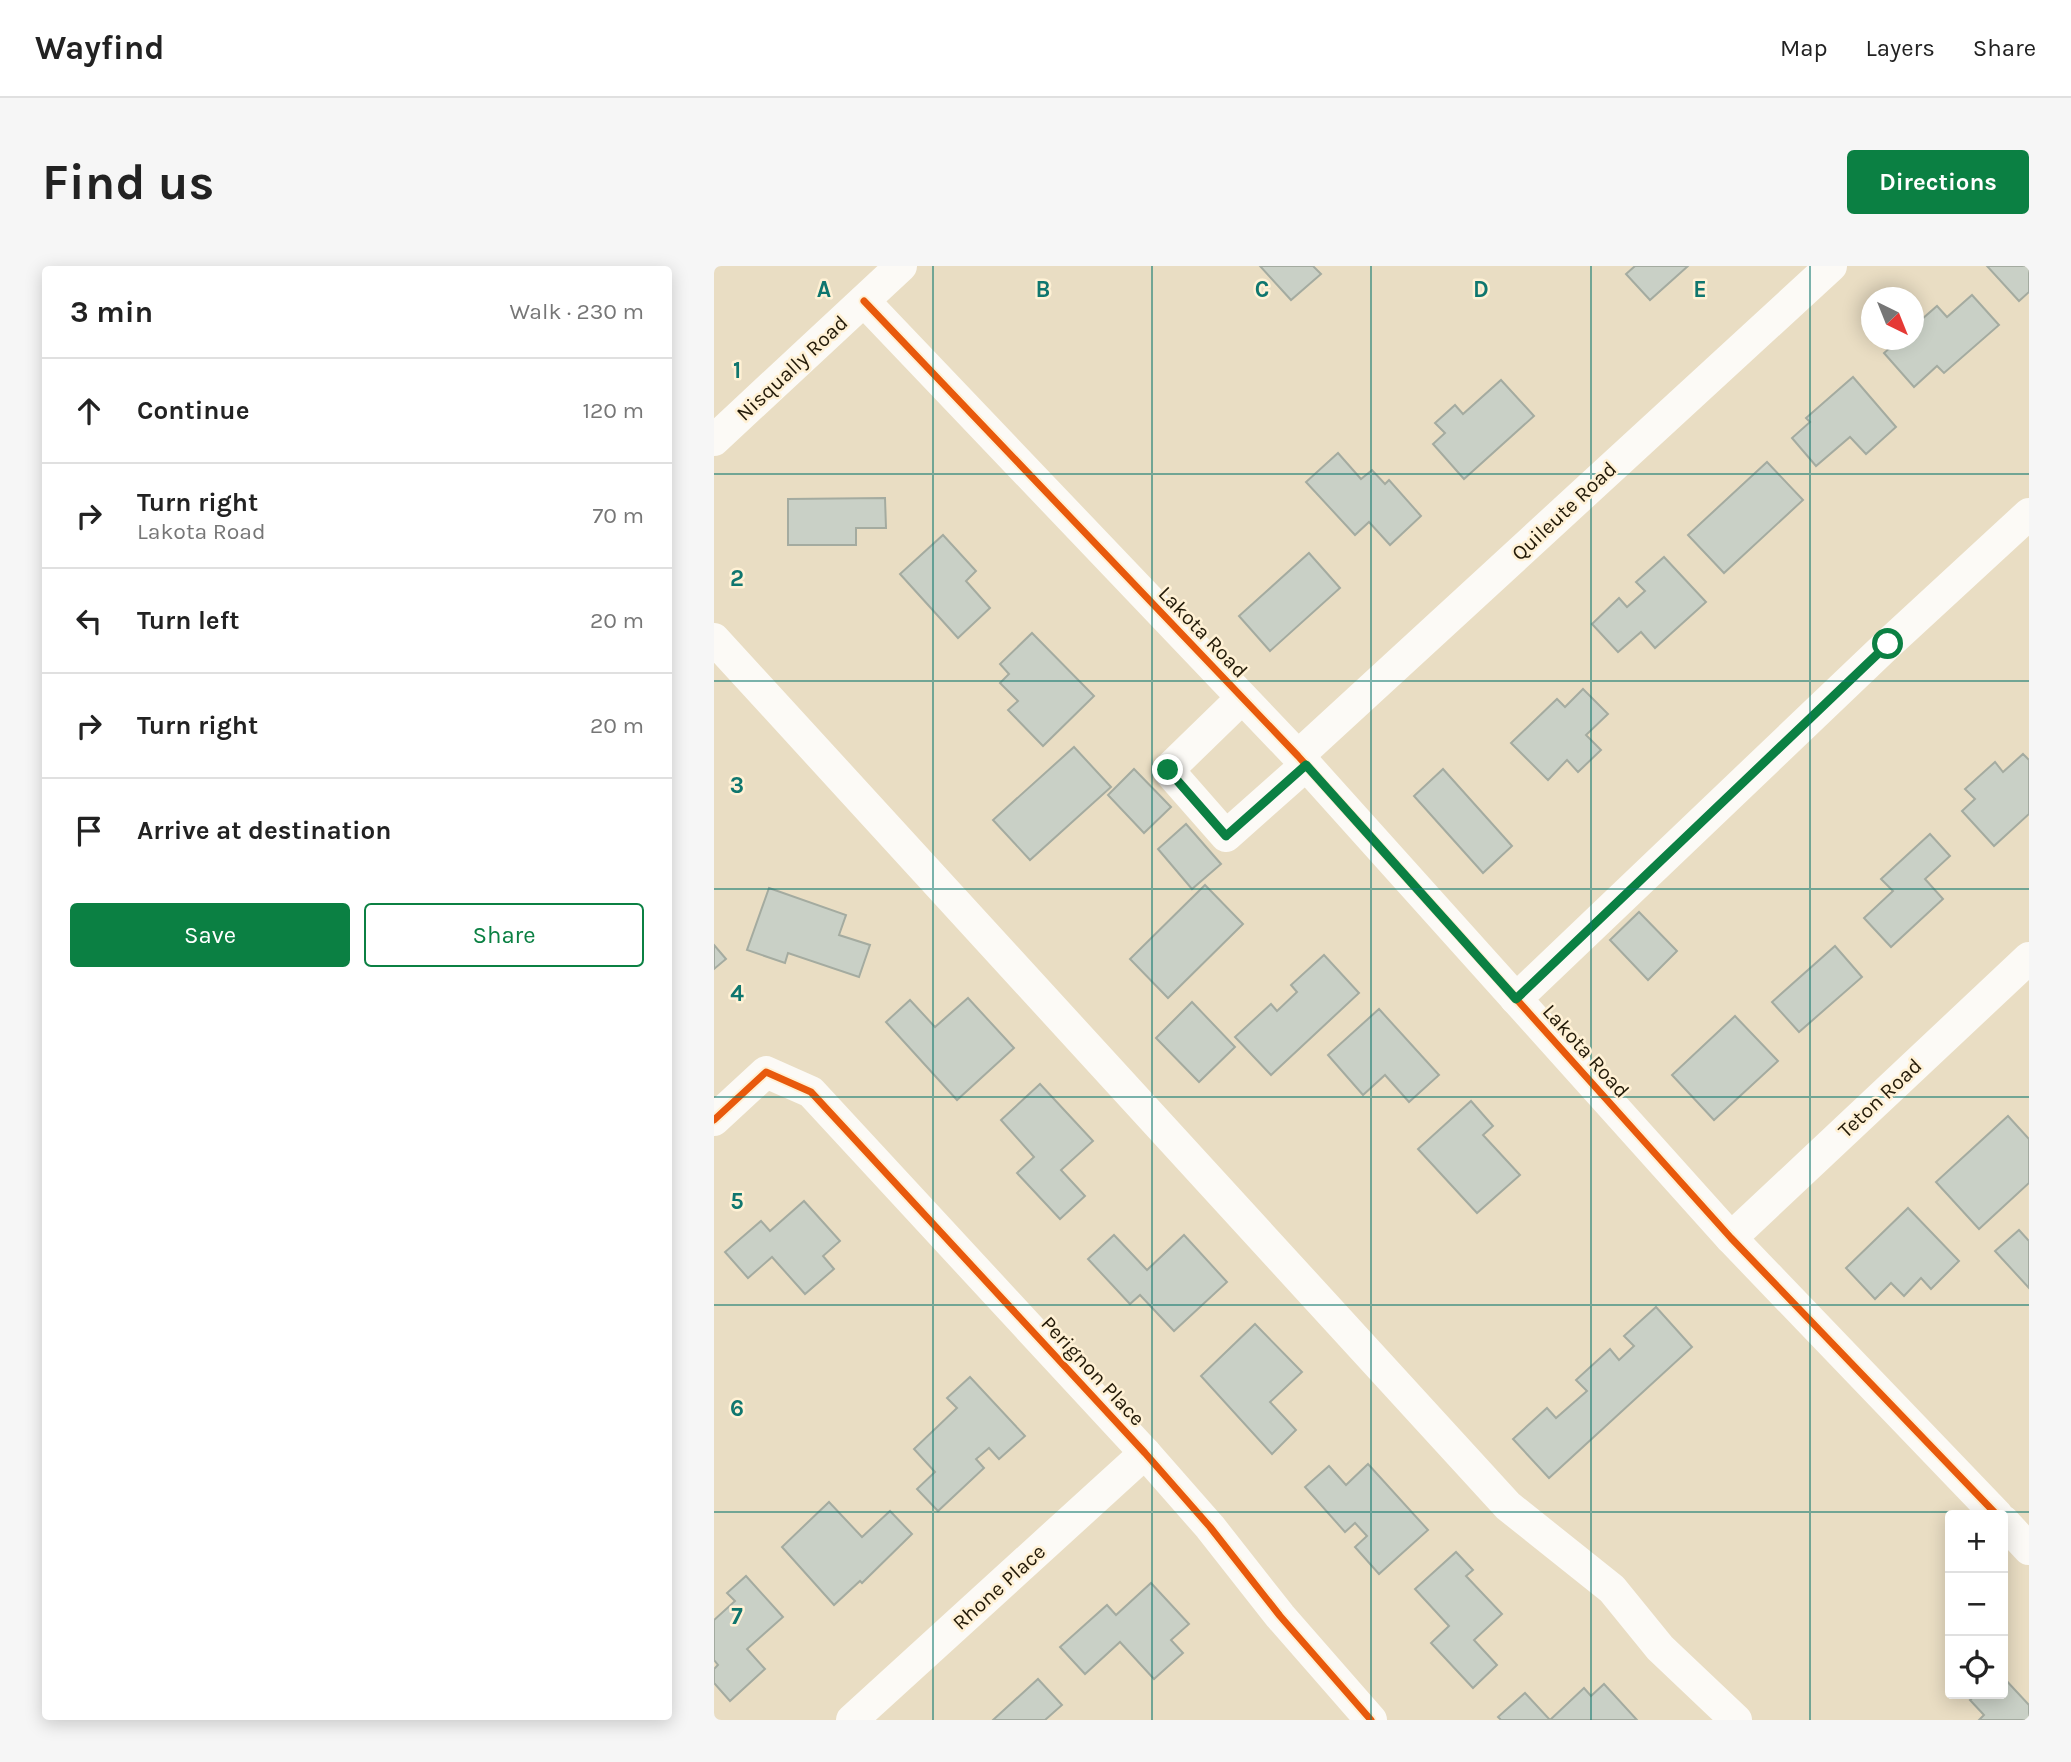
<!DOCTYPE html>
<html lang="en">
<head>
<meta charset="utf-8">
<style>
	body { margin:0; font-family:Karla,sans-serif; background:#f6f6f6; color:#222 }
	.controls { position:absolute; right:21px; bottom:21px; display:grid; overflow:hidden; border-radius:7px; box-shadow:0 4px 18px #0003 }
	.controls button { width:63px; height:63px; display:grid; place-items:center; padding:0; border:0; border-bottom:2px solid #e0e0e0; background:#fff; color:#222; font:35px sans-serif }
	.compass { position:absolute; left:1147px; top:21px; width:63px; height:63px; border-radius:50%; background:#fff; box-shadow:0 4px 18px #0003; rotate:137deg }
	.stop { position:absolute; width:21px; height:21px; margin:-16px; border:5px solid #0b8043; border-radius:50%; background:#fff }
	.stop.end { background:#0b8043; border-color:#fff; box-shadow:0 2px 7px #0008 }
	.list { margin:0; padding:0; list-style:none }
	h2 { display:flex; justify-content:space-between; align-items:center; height:91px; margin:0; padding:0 28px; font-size:30px }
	h2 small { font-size:23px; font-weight:400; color:#767676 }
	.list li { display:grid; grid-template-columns:46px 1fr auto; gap:21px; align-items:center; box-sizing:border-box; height:105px; padding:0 28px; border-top:2px solid #e0e0e0 }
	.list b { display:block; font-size:26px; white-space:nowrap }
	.list p { margin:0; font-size:23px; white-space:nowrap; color:#767676 }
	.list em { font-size:23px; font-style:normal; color:#767676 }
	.actions { display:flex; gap:14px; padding:21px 28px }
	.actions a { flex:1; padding:16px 0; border:2px solid #0b8043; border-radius:7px; text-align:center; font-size:24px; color:#0b8043 }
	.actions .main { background:#0b8043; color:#fff }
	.icon { flex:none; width:38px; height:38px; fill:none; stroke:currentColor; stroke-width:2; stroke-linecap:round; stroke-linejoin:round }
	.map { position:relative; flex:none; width:1315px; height:1454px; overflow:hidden; border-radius:7px }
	header { display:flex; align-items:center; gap:42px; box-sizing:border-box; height:98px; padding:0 35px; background:#fff; border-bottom:2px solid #e0e0e0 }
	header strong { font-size:33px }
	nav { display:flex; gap:38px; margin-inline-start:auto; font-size:24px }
	.intro { display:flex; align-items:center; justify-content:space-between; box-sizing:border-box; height:168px; padding:0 42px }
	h1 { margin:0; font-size:49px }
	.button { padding:18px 32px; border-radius:7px; background:#0b8043; color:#fff; font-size:24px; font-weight:700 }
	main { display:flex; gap:42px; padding:0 42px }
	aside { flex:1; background:#fff; border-radius:7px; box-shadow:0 4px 18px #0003 }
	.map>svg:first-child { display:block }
	.building { fill:#c9d0c6; stroke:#a4aba0; stroke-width:2 }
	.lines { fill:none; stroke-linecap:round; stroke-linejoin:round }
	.minor { stroke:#fcfaf6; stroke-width:32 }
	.cycleway-casing { stroke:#fff1d5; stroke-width:11 }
	.cycleway { stroke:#e8590c; stroke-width:7 }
	.route { stroke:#0b8043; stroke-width:9 }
	.grid { fill:none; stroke:#0f766e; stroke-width:2; stroke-opacity:0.55 }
	.labels { text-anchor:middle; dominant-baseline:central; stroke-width:5; stroke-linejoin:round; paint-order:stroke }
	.street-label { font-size:21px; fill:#231a08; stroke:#fff1d5 }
	.grid-label { font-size:23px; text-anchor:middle; font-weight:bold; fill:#0f766e; stroke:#fff1d5; stroke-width:5; stroke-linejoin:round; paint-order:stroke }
</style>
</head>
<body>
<header>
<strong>Wayfind</strong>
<nav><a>Map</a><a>Layers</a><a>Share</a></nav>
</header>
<div class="intro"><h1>Find us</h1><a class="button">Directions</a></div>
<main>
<aside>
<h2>3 min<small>Walk · 230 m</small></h2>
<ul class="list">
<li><svg class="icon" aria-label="ahead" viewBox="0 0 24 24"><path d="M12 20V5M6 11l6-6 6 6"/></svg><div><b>Continue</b></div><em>120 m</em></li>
<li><svg class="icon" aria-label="right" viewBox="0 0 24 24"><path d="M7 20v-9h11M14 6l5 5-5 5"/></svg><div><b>Turn right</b><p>Lakota Road</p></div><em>70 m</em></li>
<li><svg class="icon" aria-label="left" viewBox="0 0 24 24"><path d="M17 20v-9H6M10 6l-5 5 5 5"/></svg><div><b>Turn left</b></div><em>20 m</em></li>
<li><svg class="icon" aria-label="right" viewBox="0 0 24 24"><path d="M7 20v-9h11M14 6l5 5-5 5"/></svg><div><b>Turn right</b></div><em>20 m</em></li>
<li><svg class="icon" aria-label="arrive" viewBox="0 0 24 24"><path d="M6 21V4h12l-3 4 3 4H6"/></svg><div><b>Arrive at destination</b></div></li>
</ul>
<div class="actions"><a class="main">Save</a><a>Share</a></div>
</aside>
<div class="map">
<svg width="1315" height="1454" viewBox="0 0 1315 1454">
	<rect width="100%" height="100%" fill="#e9ddc3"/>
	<g class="building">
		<path d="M546,0H599L607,8L577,34Z"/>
		<path d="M921,0H974L936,34L912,8Z"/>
		<path d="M1273,0H1315V26L1305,35Z"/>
		<path d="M1258,29L1285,59L1230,107L1223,100L1200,121L1170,87L1185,74H1199V61L1223,40L1233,51Z"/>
		<path d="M1139,111L1182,161L1152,188L1136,171L1102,200L1078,172L1096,156L1092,152Z"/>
		<path d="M787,114L820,150L750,213L719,178L731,167L721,157L741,139L749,148Z"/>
		<path d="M624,187L647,213L658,204L671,218L675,214L707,250L676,279L655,256L641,269L592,216Z"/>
		<path d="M1053,196L1089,234L1010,307L974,269Z"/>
		<path d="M171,232L172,262H142V279H74V233Z"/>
		<path d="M229,269L262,305L252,315L276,342L244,372L186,308Z"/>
		<path d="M595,287L626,322L556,385L525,350Z"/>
		<path d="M950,291L992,336L941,382L927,366L904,386L878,358L905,332L913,341L931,325L922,316Z"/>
		<path d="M318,367L380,430L329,480L294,444L304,435L286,417L295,408L286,398Z"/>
		<path d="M869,423L894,448L872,469L887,484L864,506L853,494L834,514L797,477L843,433L851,441Z"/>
		<path d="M360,481L397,521L316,594L279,554Z"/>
		<path d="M1309,488L1315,494V548L1280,580L1248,545L1261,533L1251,523L1281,496L1289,506Z"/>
		<path d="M420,503L457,541L430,567L394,529Z"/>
		<path d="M729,503L798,580L769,607L700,530Z"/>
		<path d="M472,558L507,598L478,623L444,583Z"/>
		<path d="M1216,568L1236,590L1211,613L1229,633L1177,681L1150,652L1179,625L1167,613Z"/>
		<path d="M491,619L529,658L454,732L416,693Z"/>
		<path d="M55,622L132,649L125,669L156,679L145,711L74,687L71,697L33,684Z"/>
		<path d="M925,646L963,685L934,714L896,674Z"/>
		<path d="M0,679L12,693L0,703Z"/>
		<path d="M1121,680L1148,711L1085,766L1058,736Z"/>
		<path d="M610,689L645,727L557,809L521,771L557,738L563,745L583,726L577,719Z"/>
		<path d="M254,732L300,782L243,834L172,756L196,734L221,761Z"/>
		<path d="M478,736L521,781L485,816L442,772Z"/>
		<path d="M665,743L725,809L695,836L671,809L649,829L614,789Z"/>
		<path d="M1021,750L1064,795L1000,854L958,809Z"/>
		<path d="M326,818L379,875L347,904L371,930L346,953L303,907L320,891L287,854Z"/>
		<path d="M757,835L779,860L769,869L806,909L763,947L704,883Z"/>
		<path d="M1294,850L1315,873V917L1265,963L1222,916Z"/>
		<path d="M90,935L126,975L109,990L120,1003L91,1028L58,991L34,1012L11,986L47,955L56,965Z"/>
		<path d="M1194,942L1245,995L1217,1023L1207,1012L1190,1030L1177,1017L1161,1033L1132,1002Z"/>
		<path d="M1305,964L1315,975V1022L1281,985Z"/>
		<path d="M400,969L433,1004L470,969L513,1016L460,1065L426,1029L416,1038L374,993Z"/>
		<path d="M942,1041L978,1081L835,1212L799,1173L833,1142L842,1152L873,1125L862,1114L896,1083L905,1094L920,1080L910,1070Z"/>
		<path d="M541,1058L588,1106L556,1136L582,1164L558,1188L487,1110Z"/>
		<path d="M256,1111L311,1170L285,1193L275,1182L262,1193L270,1202L224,1245L203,1223L221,1206L200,1183L243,1142L233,1132Z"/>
		<path d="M654,1198L714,1264L665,1308L641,1281L653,1270L641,1257L631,1266L591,1221L615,1200L632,1219Z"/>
		<path d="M115,1236L148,1271L176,1245L198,1268L148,1317L146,1315L120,1339L68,1281Z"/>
		<path d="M742,1286L759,1304L752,1310L788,1348L760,1374L783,1399L759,1422L717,1377L735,1360L701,1323Z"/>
		<path d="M32,1310L69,1351L33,1383L51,1403L16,1435L0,1417V1403L4,1399L0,1394V1354L21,1335L13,1327Z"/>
		<path d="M437,1317L475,1358L457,1374L469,1387L440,1413L406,1376L371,1408L346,1381L393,1339L402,1349Z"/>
		<path d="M1289,1411L1315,1439V1454H1265L1270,1449L1256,1434L1263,1428H1289Z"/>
		<path d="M324,1413L348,1439L331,1454H279Z"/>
		<path d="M890,1418L923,1454H836L870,1422L877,1430Z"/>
		<path d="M811,1427L836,1454H787L784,1451Z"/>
	</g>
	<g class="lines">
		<g class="minor">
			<path d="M150,35L584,490L1017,972L1283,1249"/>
			<path d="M0,174L187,0"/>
			<path d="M0,373L794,1240L898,1323L946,1382L1022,1454"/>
			<path d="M528,432L454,504L512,570L592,499"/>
			<path d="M584,490L1117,0"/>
			<path d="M802,733L1174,378L1315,248"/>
			<path d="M0,854L52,806L97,826L431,1187L496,1261L566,1350L657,1454"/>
			<path d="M1017,972L1315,692"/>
			<path d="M1289,1255L1315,1283"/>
			<path d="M138,1454L431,1187"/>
		</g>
		<g class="cycleway-casing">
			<g id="cycleway">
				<path d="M150,35L584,490L1017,972L1283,1249"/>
				<path d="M0,854L52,806L97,826L431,1187L496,1261L566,1350L657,1454"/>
			</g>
		</g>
		<use href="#cycleway" class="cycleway"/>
	</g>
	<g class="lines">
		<path class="route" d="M454,504L512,570L592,499L802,733L1174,378"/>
	</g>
	<path class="grid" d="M219,0V1454M438,0V1454M657,0V1454M877,0V1454M1096,0V1454M0,208H1315M0,415H1315M0,623H1315M0,831H1315M0,1039H1315M0,1246H1315"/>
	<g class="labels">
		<g class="street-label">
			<text transform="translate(78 102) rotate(-43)">Nisqually Road</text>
			<text transform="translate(850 245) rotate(-43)">Quileute Road</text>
			<text transform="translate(489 366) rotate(46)">Lakota Road</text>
			<text transform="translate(872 785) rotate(48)">Lakota Road</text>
			<text transform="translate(1166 832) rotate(-43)">Teton Road</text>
			<text transform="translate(379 1105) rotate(47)">Perignon Place</text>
			<text transform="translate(285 1321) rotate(-42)">Rhone Place</text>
		</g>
	</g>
	<g class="grid-label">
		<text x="110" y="31">A</text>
		<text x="329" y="31">B</text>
		<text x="548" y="31">C</text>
		<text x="767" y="31">D</text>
		<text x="986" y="31">E</text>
		<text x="23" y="112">1</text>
		<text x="23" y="320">2</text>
		<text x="23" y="527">3</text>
		<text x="23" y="735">4</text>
		<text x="23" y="943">5</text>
		<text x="23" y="1150">6</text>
		<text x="23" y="1358">7</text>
	</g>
</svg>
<div class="controls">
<button>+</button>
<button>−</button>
<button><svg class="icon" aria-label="locate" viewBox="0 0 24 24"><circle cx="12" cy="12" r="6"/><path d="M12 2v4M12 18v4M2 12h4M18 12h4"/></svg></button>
</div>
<svg class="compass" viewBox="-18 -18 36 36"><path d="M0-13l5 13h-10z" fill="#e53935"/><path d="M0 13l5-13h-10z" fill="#767676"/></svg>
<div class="stop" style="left:1174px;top:378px"></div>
<div class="stop end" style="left:454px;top:504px"></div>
</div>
</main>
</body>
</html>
